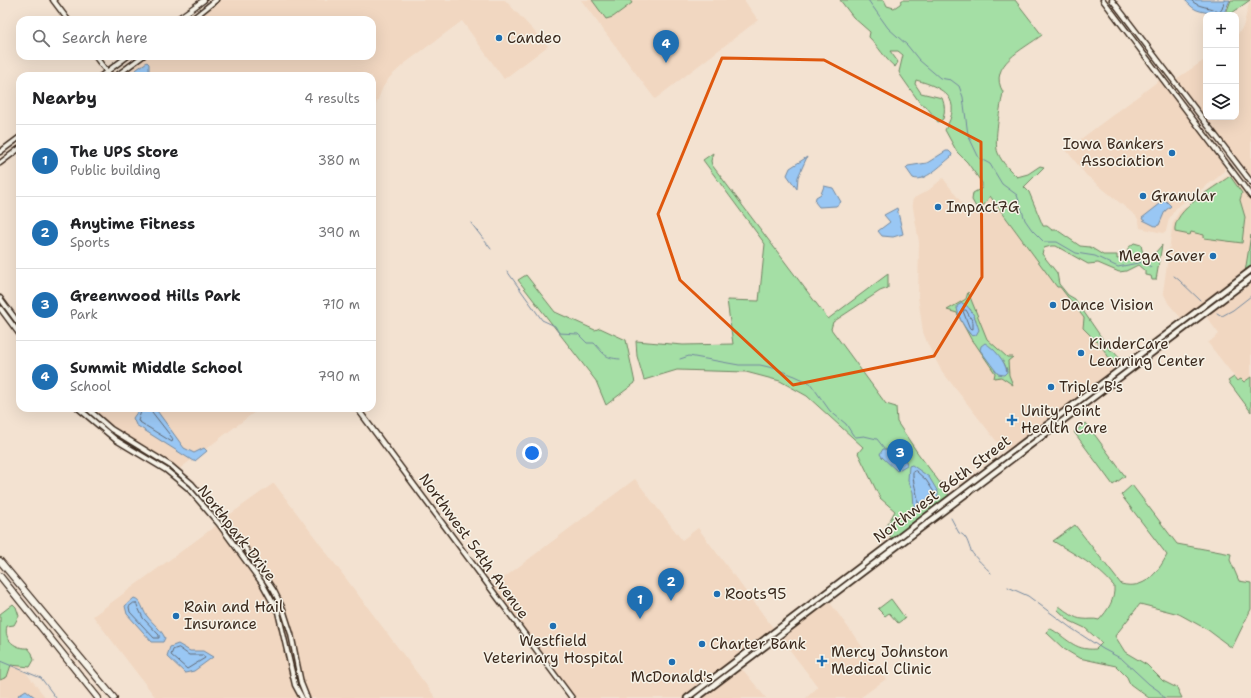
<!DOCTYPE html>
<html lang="en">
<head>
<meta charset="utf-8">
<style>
	body { margin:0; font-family:"Shantell Sans",sans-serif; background:#f6f6f6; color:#202124 }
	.controls { position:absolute; right:12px; top:12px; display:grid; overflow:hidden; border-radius:8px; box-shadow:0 4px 16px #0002 }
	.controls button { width:36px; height:36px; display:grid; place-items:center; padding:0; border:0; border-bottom:1px solid #e0e0e0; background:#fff; color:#202124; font:20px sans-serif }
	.you { position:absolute; left:532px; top:453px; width:14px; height:14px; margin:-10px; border:3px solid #fff; border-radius:50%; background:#1a73e8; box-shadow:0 0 0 6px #1a73e833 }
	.badge { display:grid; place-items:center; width:26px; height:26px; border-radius:50%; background:#1f6fb2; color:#fff; font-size:13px; font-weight:700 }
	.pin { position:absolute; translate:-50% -33px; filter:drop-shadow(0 1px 2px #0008) }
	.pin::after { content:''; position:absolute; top:21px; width:14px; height:12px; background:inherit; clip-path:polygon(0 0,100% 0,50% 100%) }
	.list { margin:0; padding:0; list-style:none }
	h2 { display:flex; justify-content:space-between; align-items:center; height:52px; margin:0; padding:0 16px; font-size:17px }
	h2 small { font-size:13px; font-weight:400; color:#757577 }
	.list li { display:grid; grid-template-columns:26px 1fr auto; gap:12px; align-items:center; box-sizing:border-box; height:72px; padding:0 16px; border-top:1px solid #e0e0e0 }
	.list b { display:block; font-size:15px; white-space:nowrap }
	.list p { margin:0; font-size:13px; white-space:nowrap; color:#757577 }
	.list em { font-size:13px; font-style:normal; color:#757577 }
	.icon { flex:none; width:22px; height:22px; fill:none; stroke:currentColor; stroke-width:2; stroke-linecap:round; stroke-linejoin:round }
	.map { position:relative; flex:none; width:1251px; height:698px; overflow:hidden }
	.search { position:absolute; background:#fff; box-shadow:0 4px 16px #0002; left:16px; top:16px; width:360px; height:44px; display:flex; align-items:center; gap:10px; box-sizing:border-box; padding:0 14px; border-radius:12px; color:#757577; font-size:15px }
	.panel { position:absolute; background:#fff; box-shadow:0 4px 16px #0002; left:16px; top:72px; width:360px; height:340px; border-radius:12px }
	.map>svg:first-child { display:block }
	.built { fill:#f1d7c1 }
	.green { fill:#a4dfa5; stroke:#708462; fill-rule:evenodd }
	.water { fill:#99c7f4; stroke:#73889e }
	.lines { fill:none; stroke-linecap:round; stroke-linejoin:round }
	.shore { stroke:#616974; stroke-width:1 }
	.stream { stroke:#73889e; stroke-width:1 }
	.tertiary-casing { stroke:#3b2a1e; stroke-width:7 }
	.secondary-casing { stroke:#3b2a1e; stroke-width:8 }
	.motorway-casing { stroke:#3b2a1e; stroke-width:8 }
	.tertiary { stroke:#f7f3e8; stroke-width:4 }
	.secondary { stroke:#f7f3e8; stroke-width:4.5 }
	.motorway { stroke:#f7f3e8; stroke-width:5.5 }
	.marked { fill:none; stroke:#df570d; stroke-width:3; stroke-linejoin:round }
	.poi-dot { fill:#1f6fb2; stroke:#f7f3e8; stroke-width:1.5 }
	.labels { text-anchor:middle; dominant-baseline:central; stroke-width:3; stroke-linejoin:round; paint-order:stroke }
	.poi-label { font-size:15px; fill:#3b2a1e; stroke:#f7f3e8; text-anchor:start }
	.street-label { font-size:15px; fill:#3b2a1e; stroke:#f7f3e8 }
</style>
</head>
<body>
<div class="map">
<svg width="1251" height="698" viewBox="0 0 1251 698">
	<rect width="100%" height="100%" fill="#f3e2d1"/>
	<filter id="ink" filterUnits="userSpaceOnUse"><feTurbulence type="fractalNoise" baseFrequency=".025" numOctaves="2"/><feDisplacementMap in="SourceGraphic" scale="8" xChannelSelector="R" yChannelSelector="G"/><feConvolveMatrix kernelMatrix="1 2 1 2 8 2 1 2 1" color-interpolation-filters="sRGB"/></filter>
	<g filter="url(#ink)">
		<g class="built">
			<path d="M214,0H505L548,46L504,79L462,21L404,64L390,77L383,87L372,114V76H115L117,73L139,56H372V20H187Z"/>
			<path d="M581,0H744L758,20L655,99Z"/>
			<path d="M1250,0H1251V178L1176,79L1206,59V117H1236V36L1243,27Z"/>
			<path d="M1161,79L1225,164V167L1224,171L1217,178L1176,208L1169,219L1166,231L1163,233L1140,228L1139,221L1136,216L1086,175L1066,150Z"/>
			<path d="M1228,175L1235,177L1251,199V235L1245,272L1185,318H1181L1168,303L1163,292L1173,222L1179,212Z"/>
			<path d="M943,178L970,214L976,207L984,205L990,196L1057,287H1060L1084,318L1083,328L1102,347L1113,364L1120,359L1123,364L1010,450L1001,447L941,370L928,345L923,332L918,297L919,242L912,202L914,198L929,190Z"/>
			<path d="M1251,284V377L1244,382L1238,381L1208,343L1219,334L1205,315Z"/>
			<path d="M92,408H260L178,470L105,422Z"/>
			<path d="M635,479L682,540L698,528L774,629L683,698H576L493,586Z"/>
			<path d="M274,483L436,698H156L93,616L221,522L264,580L282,613L287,610L275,586L225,518Z"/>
			<path d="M828,600L886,679L860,698H806L818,687L780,637Z"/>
			<path d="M0,641L23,669L46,698H0Z"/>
			<path d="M740,669L744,671L766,698H701Z"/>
		</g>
		<g class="green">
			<path d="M592,0H630L632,3L613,17L606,19Z"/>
			<path d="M840,0H884L887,6L894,8L900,4L902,0H1015L1042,35C1024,49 987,65 1003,92C1001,105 993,142 998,153C1002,163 1010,170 1017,177L1028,174L1040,166L1044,167L1024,187L1029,192L1043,226H1047L1052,230H1057L1080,246L1090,247L1103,255H1117V259L1127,257L1128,248L1134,243L1141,245L1143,254L1151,256L1155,253L1162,245L1156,280H1152L1151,276L1145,275V271L1138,265L1126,271L1119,272L1098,263L1088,264L1056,246H1051L1044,248L1042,254L1057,273L1059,284L1068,295L1075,299L1110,350L1114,352L1120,359L1113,364L1102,347L1083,328L1084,318L1060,287H1057L990,196L984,205L976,207L972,200L973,193L982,188V183L967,162L957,152L945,130C963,99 945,88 916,80L915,84L921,93L942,98C945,106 945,111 943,119L938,122L926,106L920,103L901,76L899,72L903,55L898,51H890L898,62L895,67C885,59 878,46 869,37L870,32L853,17Z"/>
			<path d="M1231,0H1250L1232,13H1226Z"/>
			<path d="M713,153L711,161L712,165L828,319L888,274V288L880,291L833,322L831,329L886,404L896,407L897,422L917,452L949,495L892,539L885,529L895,511L880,498L858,453L863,447L807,396L780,381L746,372L677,370L644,380L637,356L636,341L683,345L733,344L727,300L759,301L765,244L703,160Z"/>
			<path d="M1230,176L1242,193L1240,200L1245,217L1242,243L1204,238V235L1191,232L1190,235L1175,232C1172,210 1213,189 1230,176Z"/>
			<path d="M1251,235V268L1245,272Z"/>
			<path d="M526,275L555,312L595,330L600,328L626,340L635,383L606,405L596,381L518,280Z"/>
			<path d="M968,292L987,339L1007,357H1013L1008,361L1009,375L1013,385L1001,377L994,378L995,373L974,342L972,341L957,313L947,310L966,299ZM957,308L970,309L976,320L970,334ZM991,348L1004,363L1007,370L986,358L981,350Z"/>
			<path d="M1234,377L1237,381L1241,379L1244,382L1251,377V412L1228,381Z"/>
			<path d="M1086,423L1125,476L1113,485L1074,432Z"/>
			<path d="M1132,485L1177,544L1231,554L1230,560L1239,581L1251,583V609L1232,648L1208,630L1179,614L1140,604L1115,636L1125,652L1147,665L1163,681L1177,688L1182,698H1149L1130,684L1127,677L1116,666L1079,658L1064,649L1047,633L1049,628C1067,637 1073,651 1096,649L1102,643L1085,628L1070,621L1058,610L1059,606C1066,611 1074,619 1083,619C1089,620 1093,618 1099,620C1108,610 1115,600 1114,586C1098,566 1074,554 1053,541L1075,525L1121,584C1144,590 1157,574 1167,555L1121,495Z"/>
			<path d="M891,599L905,618L898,623L889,613L885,616L878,609Z"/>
			<path d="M13,604L16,607L19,616L14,625L7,626C3,640 16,649 28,648L32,653L34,660L30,667L11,665L7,677L0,680V614Z"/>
		</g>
		<g class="water">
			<path d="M1185,0H1230L1224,13C1220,15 1199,12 1195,9C1191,7 1188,3 1185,0Z"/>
			<path d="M147,62L149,64V72L153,76H127Z"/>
			<path d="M946,151H949L952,154L951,157C942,164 924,183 913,178L906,168L908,166L927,163Z"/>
			<path d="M807,157L798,177L797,189L787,175L790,168Z"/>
			<path d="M824,186L833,188L841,202L836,206L819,207L815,202L816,197L821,194Z"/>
			<path d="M1165,200L1171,206L1165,211L1159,225L1155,226L1143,220L1142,218Z"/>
			<path d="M897,208L903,234L893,237L882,236L878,231L890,222L884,215Z"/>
			<path d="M962,303C972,307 976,320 979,330L976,335L972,336C965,329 957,316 957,306Z"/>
			<path d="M985,343C995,349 1005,361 1007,372L1004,375L998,374L980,350L981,346Z"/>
			<path d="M140,408H155L184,448L194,453L204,448L207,451L195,461H193L136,425L133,418Z"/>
			<path d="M883,449H885L906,461L907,465L897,471L882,457L880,454Z"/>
			<path d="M912,465L929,477L938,492V499L935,498L916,512L914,507L913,492L908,480L909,466Z"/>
			<path d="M134,598C142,600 142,610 147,616C153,624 161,629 165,638L163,642H152L127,614L125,606Z"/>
			<path d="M178,644L190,651H203L213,657L194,671L185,673L167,656L170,647Z"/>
			<path d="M26,690L36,698H20L18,695Z"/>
		</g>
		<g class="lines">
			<g class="shore">
				<path d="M1191,0C1199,9 1210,5 1219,13L1222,9L1225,0"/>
				<path d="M963,310H966L973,322V329L970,328Z"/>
				<path d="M142,408L138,421L172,442L173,439L152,412V408"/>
				<path d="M916,471L926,480L934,492L931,496L921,504L918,503C918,492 912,483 913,472Z"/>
				<path d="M134,603H136L143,618L159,635V638H154L130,612L129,607Z"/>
				<path d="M179,648L189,655H203L205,658L187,669L171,655L173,650Z"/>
			</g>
			<g class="stream">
				<path d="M868,0L888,28L907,45L919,60L940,78L951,80L959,86L963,97L968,135L979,158L990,164L1002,184L1017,195L1025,220L1032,230L1044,242H1057L1076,253L1095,256L1118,267L1143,262L1151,267"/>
				<path d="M471,223L491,249"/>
				<path d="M507,271L542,320L555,326L559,333L578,334L587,343H594C604,353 603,358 620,359"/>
				<path d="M1174,276L1179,280L1200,300"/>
				<path d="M1217,313L1222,316L1233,310L1251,296"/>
				<path d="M680,359L689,356L739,365H760L773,368L795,376L810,383L830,411L846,424L853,435L856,437L864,436L877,439L884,448"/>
				<path d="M951,518L959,533C967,535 968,544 971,551C975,558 985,566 991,573"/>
				<path d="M1008,587L1028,596L1071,628L1103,649L1122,659L1149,684L1159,691L1164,698"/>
				<path d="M0,661L41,678L56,698"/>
			</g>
			<g class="tertiary-casing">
				<g id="tertiary">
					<path d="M53,0L68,20"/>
					<path d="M1103,0L1251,196"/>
					<path d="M1112,0L1251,182"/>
					<path d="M176,20L204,0"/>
					<path d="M191,20L216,0"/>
					<path d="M95,56L110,76"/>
					<path d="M101,76L128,56"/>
					<path d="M116,76L143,56"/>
					<path d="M0,152L20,137"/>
					<path d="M0,163L20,148"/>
					<path d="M0,298L20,325"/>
					<path d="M0,308L20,335"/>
					<path d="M78,408L116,440L166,470L188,488L219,524L262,583L278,612L295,685L302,698"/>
					<path d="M87,408L111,429L171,466L192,484L239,539L274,591L283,609L291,634L301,683L307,698"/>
					<path d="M357,408L572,698"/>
				</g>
			</g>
			<g class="secondary-casing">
				<g id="secondary">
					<path d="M687,698L1251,270"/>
					<path d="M697,698L1251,278"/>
				</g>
			</g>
			<g class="motorway-casing">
				<g id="motorway">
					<path d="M0,561L114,698"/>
					<path d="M0,576L98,698"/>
				</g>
			</g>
			<use href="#tertiary" class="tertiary"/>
			<use href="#secondary" class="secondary"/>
			<use href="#motorway" class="motorway"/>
		</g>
	</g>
	<path class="marked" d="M722,58L824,60L981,142L982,277L934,356L793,385L680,280L658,214Z"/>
	<g class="poi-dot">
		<circle cx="499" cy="38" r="4"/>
		<circle cx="1172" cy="153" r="4"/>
		<circle cx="1143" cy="196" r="4"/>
		<circle cx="938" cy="207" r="4"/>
		<circle cx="1213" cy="256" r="4"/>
		<circle cx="1053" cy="305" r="4"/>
		<circle cx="1081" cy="353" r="4"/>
		<circle cx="1051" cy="387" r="4"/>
		<path d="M1010 414h4v4h4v4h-4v4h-4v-4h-4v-4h4z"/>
		<circle cx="717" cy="594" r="4"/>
		<circle cx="176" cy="616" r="4"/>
		<circle cx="553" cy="626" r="4"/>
		<circle cx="702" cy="644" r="4"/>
		<path d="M820 655h4v4h4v4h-4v4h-4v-4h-4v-4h4z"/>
		<circle cx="672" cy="662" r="4"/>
	</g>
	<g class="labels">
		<g class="poi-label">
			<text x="507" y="38">Candeo</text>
			<text x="1164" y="144" text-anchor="end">Iowa Bankers<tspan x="1164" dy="17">Association</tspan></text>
			<text x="1151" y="196">Granular</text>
			<text x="946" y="207">Impact7G</text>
			<text x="1205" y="256" text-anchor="end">Mega Saver</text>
			<text x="1061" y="305">Dance Vision</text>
			<text x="1089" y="344">KinderCare<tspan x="1089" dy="17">Learning Center</tspan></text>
			<text x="1059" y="387">Triple B's</text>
			<text x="1021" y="411">Unity Point<tspan x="1021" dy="17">Health Care</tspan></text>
			<text x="725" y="594">Roots95</text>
			<text x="184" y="607">Rain and Hail<tspan x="184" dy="17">Insurance</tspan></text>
			<text x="553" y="641" text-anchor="middle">Westfield<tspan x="553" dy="17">Veterinary Hospital</tspan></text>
			<text x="710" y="644">Charter Bank</text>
			<text x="831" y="652">Mercy Johnston<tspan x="831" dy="17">Medical Clinic</tspan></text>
			<text x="672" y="677" text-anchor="middle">McDonald's</text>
		</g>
		<g class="street-label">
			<text transform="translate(942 489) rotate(-37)">Northwest 86th Street</text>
			<text transform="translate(237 533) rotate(52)">Northpark Drive</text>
			<text transform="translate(474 546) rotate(54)">Northwest 54th Avenue</text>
		</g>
	</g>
</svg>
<div class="controls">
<button>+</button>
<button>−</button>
<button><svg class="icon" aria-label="layers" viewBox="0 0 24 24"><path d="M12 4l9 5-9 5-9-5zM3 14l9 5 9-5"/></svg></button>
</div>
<div class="you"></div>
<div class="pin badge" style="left:640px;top:619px">1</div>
<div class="pin badge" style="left:671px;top:601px">2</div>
<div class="pin badge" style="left:900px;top:472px">3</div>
<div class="pin badge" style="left:666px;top:63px">4</div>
<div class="search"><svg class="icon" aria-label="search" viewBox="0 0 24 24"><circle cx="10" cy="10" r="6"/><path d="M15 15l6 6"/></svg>Search here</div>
<section class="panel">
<h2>Nearby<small>4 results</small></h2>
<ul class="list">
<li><span class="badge">1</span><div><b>The UPS Store</b><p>Public building</p></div><em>380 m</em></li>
<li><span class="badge">2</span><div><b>Anytime Fitness</b><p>Sports</p></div><em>390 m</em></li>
<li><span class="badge">3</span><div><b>Greenwood Hills Park</b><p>Park</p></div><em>710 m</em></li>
<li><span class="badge">4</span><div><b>Summit Middle School</b><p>School</p></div><em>790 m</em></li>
</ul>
</section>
</div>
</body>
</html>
